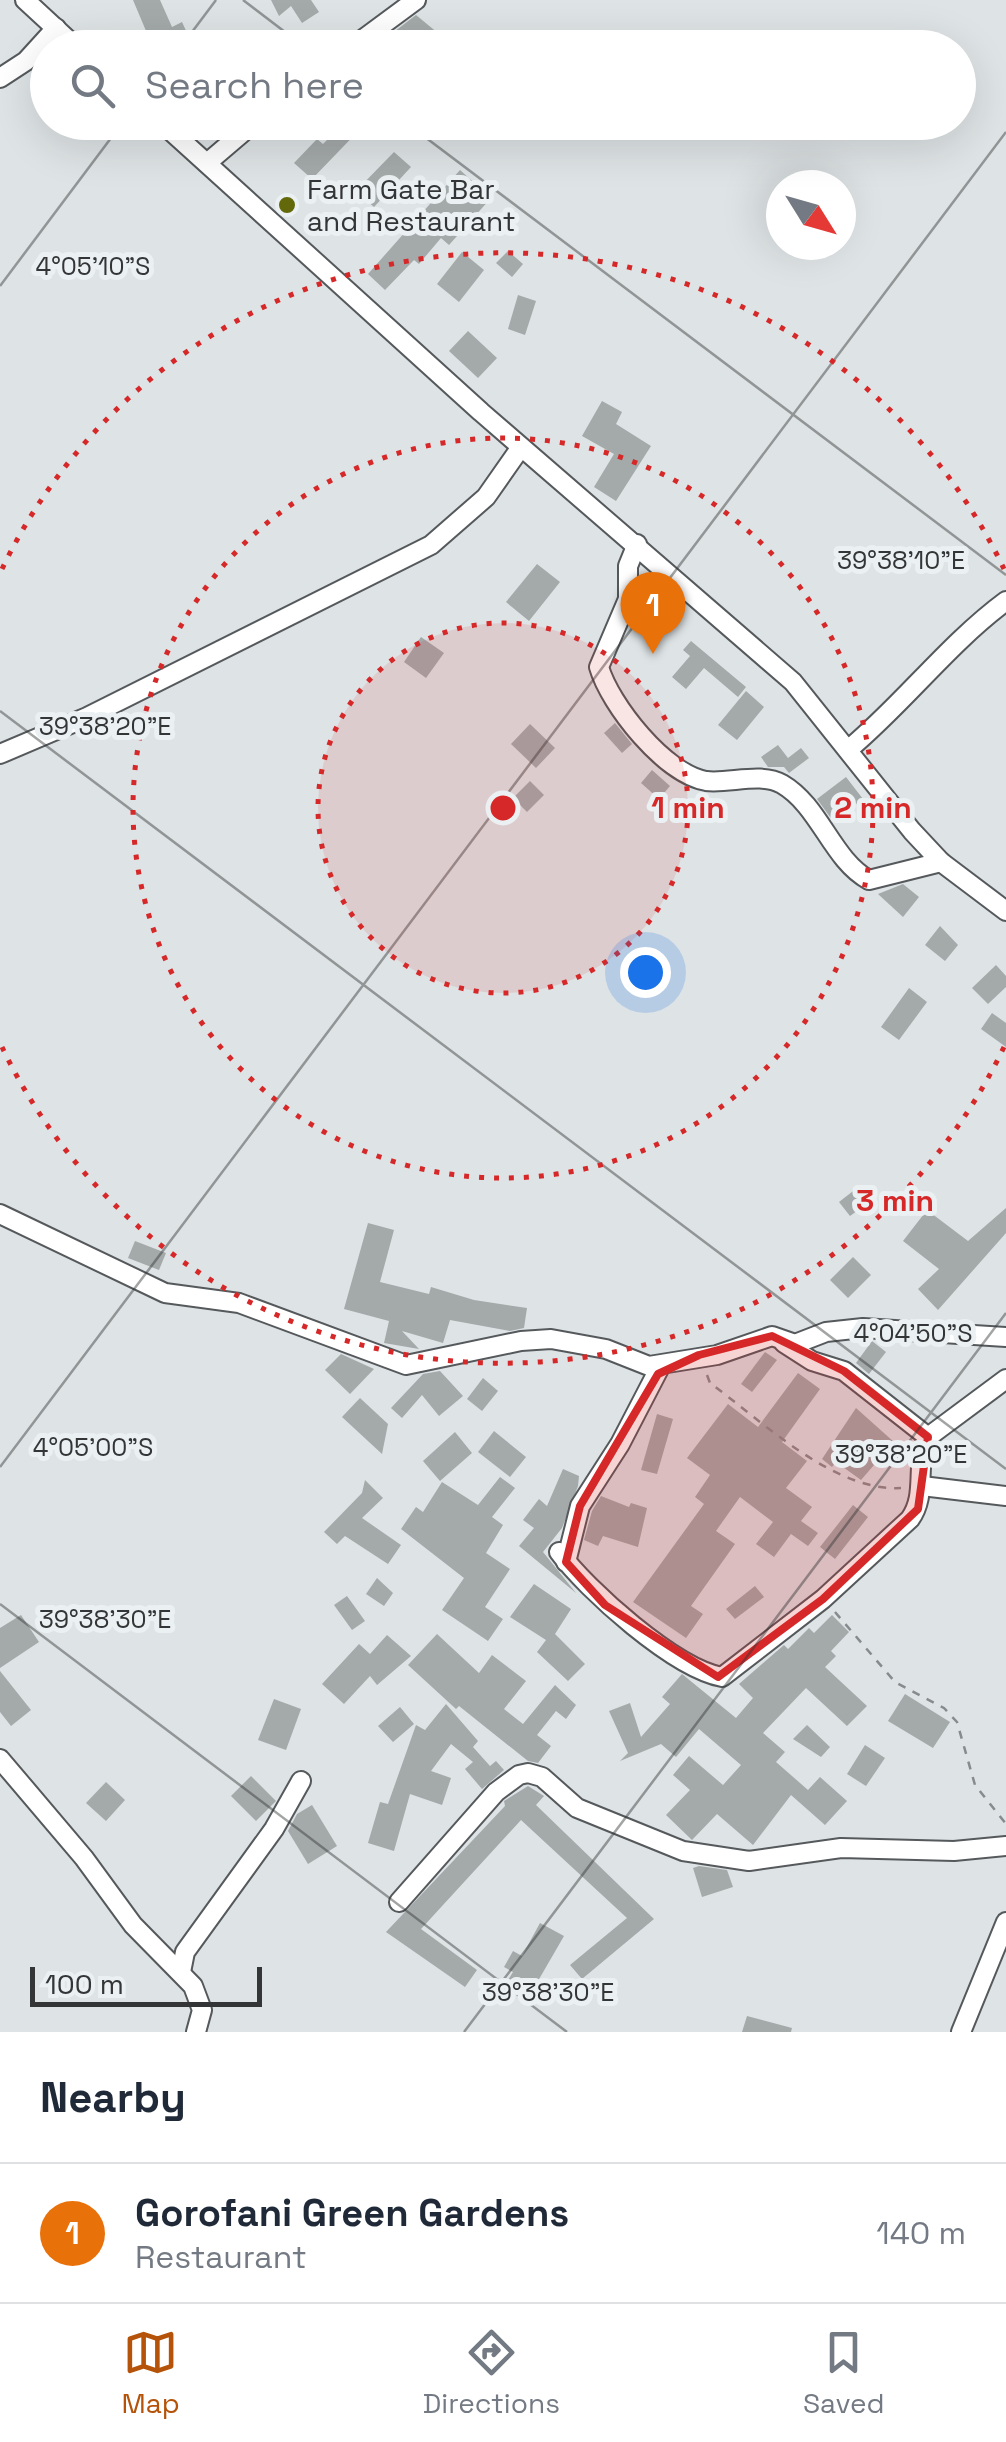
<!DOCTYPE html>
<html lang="en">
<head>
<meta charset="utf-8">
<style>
	body { margin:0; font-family:"Space Grotesk",sans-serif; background:#f6f6f7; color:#1f2937 }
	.compass { position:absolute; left:766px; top:170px; width:90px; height:90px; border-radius:50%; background:#fff; box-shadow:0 10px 40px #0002; rotate:127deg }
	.scale { position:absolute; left:30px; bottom:25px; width:232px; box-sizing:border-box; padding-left:10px; border:5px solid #333536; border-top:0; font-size:28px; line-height:35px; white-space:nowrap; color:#333536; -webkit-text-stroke:8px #ebf0f3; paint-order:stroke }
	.you { position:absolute; left:645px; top:972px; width:35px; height:35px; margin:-25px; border:8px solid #fff; border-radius:50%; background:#1a73e8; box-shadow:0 0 0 15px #1a73e833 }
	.badge { display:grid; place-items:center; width:65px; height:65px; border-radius:50%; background:#b45309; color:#fff; font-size:32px; font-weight:700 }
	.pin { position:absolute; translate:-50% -82px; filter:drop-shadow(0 2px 5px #0008) }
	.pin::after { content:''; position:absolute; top:52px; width:35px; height:30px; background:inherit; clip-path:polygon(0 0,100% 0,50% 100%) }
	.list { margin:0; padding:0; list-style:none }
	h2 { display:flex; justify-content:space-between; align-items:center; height:130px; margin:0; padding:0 40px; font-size:42px }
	h2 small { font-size:32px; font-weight:400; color:#747a83 }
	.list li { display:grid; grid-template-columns:65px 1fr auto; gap:30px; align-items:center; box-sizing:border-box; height:140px; padding:0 40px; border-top:2px solid #e0e1e3 }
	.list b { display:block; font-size:38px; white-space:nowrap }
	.list p { margin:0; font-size:32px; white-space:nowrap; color:#747a83 }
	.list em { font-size:32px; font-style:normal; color:#747a83 }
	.icon { flex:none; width:55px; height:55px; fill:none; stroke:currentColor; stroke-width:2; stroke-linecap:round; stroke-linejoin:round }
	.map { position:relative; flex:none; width:1006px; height:2032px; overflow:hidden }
	.search { position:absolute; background:#fff; box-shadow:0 10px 40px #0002; left:30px; right:30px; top:30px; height:110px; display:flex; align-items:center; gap:25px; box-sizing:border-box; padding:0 35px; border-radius:55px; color:#747a83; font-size:38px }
	.sheet { height:270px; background:#fff }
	nav { display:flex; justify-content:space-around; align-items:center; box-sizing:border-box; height:140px; border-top:2px solid #e0e1e3; background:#fff; font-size:28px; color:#747a83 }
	nav a { display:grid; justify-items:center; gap:5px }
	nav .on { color:#b45309 }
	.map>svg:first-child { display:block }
	.building { fill:#a4a9aa }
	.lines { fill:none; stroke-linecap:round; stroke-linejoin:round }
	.minor-casing { stroke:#55595c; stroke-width:22 }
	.path { stroke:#888b8d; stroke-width:2.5; stroke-dasharray:8 8; stroke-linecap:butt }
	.minor { stroke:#fff; stroke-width:18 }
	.marked { fill:#d62828; fill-opacity:0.2; stroke:#d62828; stroke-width:8; stroke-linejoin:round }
	.ticks { fill:none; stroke:#333536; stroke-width:2.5; stroke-opacity:0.45 }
	.ring { fill:none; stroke:#d62828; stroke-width:5; stroke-dasharray:5 10 }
	.poi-dot { fill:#63690b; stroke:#ebf0f3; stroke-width:4 }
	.labels { text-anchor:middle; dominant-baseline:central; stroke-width:10; stroke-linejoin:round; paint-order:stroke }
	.poi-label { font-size:28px; fill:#333536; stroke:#ebf0f3; text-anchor:start }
	.ticks-label { font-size:25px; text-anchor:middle; fill:#333536; stroke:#ebf0f3; stroke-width:10; stroke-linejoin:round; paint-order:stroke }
	.centre { fill:#d62828; stroke:#ebf0f3; stroke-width:5 }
	.ring-label { font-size:30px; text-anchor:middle; font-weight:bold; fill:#d62828; stroke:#ebf0f3; stroke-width:10; stroke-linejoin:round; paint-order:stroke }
</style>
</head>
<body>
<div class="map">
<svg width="1006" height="2032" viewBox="0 0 1006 2032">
	<rect width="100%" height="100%" fill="#dee3e5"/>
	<g class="building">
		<path d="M133,0H160L172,27L182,22L194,48H129L149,38Z"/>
		<path d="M271,0H311L319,12L302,23L291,6L279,16Z"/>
		<path d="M416,15L456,48H373Z"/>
		<path d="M345,122H367L312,179L294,163L317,139L323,144Z"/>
		<path d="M394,152L411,167L374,207L356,191Z"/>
		<path d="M460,170L491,198L449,245L441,238L419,264L414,260L385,290L368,274Z"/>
		<path d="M508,251L523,264L512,277L496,263Z"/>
		<path d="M462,252L484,270L459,302L437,284Z"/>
		<path d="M518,295L536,301L525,335L508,329Z"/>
		<path d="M468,331L497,358L478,378L449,351Z"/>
		<path d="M602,401L622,412L616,424L651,446L616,501L594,487L614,454L582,436Z"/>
		<path d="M537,564L560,582L529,621L506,602Z"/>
		<path d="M421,637L444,653L426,678L404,662Z"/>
		<path d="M691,641L746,687L738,697L704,668L686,689L672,677L690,656L683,650Z"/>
		<path d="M746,691L764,707L737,740L718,725Z"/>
		<path d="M615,723L632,744L622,753L604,733Z"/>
		<path d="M530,724L555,748L536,768L511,744Z"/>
		<path d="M778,745L788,758L801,748L809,758L789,773L784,767H768L761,757Z"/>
		<path d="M652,770L670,786L659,799L641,783Z"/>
		<path d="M846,777L863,799L833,821L817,799Z"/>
		<path d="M530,781L544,795L527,812L513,798Z"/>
		<path d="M903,884L919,897L903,917L878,894Z"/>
		<path d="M940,926L958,945L945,961L925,945Z"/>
		<path d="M996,965L1006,976V987L988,1004L972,988Z"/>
		<path d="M909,988L927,1002L899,1040L881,1027Z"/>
		<path d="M992,1013L1006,1023V1047L981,1029Z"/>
		<path d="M857,1188L868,1203L850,1216L839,1202Z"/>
		<path d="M1006,1208V1233L938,1310L918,1289L939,1269L903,1241L927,1210L968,1241Z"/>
		<path d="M368,1223L394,1230L380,1282L429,1294L431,1287L474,1300L527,1308L524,1328L510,1331L450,1320L443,1343L402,1331L419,1349L384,1343L389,1321L344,1309Z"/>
		<path d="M135,1241L166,1253L159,1270L128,1258Z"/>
		<path d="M853,1257L871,1275L848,1298L830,1280Z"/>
		<path d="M872,1341L886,1352L869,1374L856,1363Z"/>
		<path d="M765,1352L777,1360L752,1392L741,1384Z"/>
		<path d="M341,1354L374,1369L350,1394L325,1370Z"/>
		<path d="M440,1371L463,1396L439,1416L422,1395L402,1418L391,1408L423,1374Z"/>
		<path d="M798,1373L820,1389L782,1442L807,1461L786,1488L812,1507L801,1521L818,1533L808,1546L791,1534L774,1557L756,1544L773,1522L740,1497L716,1531L735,1544L691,1606L703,1614L686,1638L633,1602L704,1504L695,1497L710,1475L687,1458L728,1404L758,1427Z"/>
		<path d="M483,1378L498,1391L482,1411L467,1399Z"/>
		<path d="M360,1398L388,1424L382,1454L342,1417Z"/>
		<path d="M856,1408L894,1442L861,1480L836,1462L832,1467L822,1459Z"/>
		<path d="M657,1414L673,1419L657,1474L641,1470Z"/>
		<path d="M494,1431L526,1457L510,1477L478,1452Z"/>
		<path d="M455,1432L472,1453L440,1481L423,1461Z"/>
		<path d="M563,1469L579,1476L578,1486L562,1528L543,1552L576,1593L519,1546L534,1528L523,1520L539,1499L547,1506Z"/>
		<path d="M500,1477L515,1488L492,1517L503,1525L486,1553L510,1569L485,1607L503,1619L488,1641L442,1610L464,1578L401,1529L416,1507L423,1512L442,1482L478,1505Z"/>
		<path d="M365,1480L383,1498L362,1518L401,1545L388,1564L345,1536L337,1544L324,1532L362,1493Z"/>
		<path d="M601,1496L629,1507L631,1503L647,1508L638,1547L603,1536L598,1546L584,1540L592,1511Z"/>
		<path d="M853,1505L868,1517L835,1559L820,1547Z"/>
		<path d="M377,1578L393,1593L384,1606L366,1594Z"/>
		<path d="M534,1584L571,1609L555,1634L585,1664L568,1681L537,1652L546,1640L510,1617Z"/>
		<path d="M755,1586L764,1597L735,1619L726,1609Z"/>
		<path d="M347,1596L365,1621L352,1630L334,1605Z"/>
		<path d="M21,1615L39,1642L0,1668V1628Z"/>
		<path d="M832,1615L849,1632L831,1651L836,1656L825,1667L867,1706L847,1726L806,1688L763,1733L785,1752L776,1762L808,1790L820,1777L847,1801L825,1825L791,1795L753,1845L717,1814L692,1840L666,1815L690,1790L673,1775L689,1756L723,1785L741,1765L699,1729L676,1757L661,1744L620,1761L628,1753L609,1711L630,1703L641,1737L670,1704L662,1697L682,1674L736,1718L753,1698L739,1684L784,1645L788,1649L809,1628L814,1633Z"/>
		<path d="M437,1634L479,1673L492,1655L526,1681L504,1709L523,1724L555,1685L576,1705L566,1719L556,1711L537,1735L551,1746L538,1763L528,1761L459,1706L456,1709L408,1665Z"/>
		<path d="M387,1635L411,1656L377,1685L370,1676L344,1704L322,1684L359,1644L370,1654Z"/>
		<path d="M0,1671L31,1710L11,1726L0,1712Z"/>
		<path d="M905,1694L950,1722L933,1748L888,1721Z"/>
		<path d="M274,1699L301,1709L286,1750L258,1740Z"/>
		<path d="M446,1704L478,1741L473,1747L490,1766L496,1761L504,1770L482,1789L465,1769L473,1762L451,1744L431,1771L451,1778L442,1805L410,1794L394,1851L368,1843L380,1802L388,1804L416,1725L425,1730Z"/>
		<path d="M400,1707L414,1724L393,1742L378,1726Z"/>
		<path d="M807,1725L830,1747L821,1757L793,1739Z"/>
		<path d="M865,1745L885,1758L866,1786L847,1774Z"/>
		<path d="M251,1776L276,1801L256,1821L231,1796Z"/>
		<path d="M106,1782L125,1800L106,1821L86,1803Z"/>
		<path d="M528,1786L544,1796L536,1805L654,1919L582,1979L570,1965L627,1918L521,1820L421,1929L477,1970L465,1987L386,1932L505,1806L504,1801Z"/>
		<path d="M312,1805L337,1846L308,1864L288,1831L297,1814Z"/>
		<path d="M699,1866L727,1870L733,1887L702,1897L693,1868Z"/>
		<path d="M540,1923L564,1936L531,1993L508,1980L513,1972L504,1967L513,1951L522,1956Z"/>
		<path d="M747,2016L792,2028L791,2032H742Z"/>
	</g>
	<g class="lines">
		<g class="minor-casing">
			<g id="minor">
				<path d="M25,0L77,48"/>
				<path d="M351,48L416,0"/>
				<path d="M0,78L26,61L56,28"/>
				<path d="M161,122L481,412L793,682L912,831L941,862L1006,911"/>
				<path d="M207,163L255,122"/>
				<path d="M637,544L628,566V599L599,667C610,705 665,774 706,781C729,784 761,772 782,784C820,806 832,860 869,880L941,862"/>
				<path d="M849,749C904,703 948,644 1006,601"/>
				<path d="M0,754L87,717L431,545L486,497L521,447"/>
				<path d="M0,1214L165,1293L239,1303L406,1365L521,1341L551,1339L606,1349L649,1366L717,1355L772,1336L795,1344L826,1332L863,1328L1006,1337"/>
				<path d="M784,1343L812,1361L844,1371L928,1437"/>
				<path d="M922,1486L1006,1496"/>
				<path d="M559,1552C587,1590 674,1668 722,1677L823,1599L910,1519C928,1494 914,1465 928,1437L1006,1379"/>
				<path d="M566,1562L580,1506L620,1444L661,1365"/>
				<path d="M0,1759L84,1858L133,1925L193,1986L202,2010L196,2032"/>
				<path d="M399,1902L496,1792L519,1775L528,1773L542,1777L577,1808L683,1851L749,1861L841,1848L954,1851L1006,1846"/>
				<path d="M181,1972L185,1952L274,1829L301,1781"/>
				<path d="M961,2032L1006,1922"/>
			</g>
		</g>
		<g class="path">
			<path d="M707,1375L710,1383C762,1421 834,1492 901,1488"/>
			<path d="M835,1612L895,1682L944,1708L957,1722L975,1785L1006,1824"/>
		</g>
		<use href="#minor" class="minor"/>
	</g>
	<path class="marked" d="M772,1336L844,1371L928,1437L918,1509L823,1599L718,1677L605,1605L566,1562L580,1506L658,1374L699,1355Z"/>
	<path class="ticks" d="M243,0L306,48M180,48L216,0M405,122L1006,575M0,286L123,122M0,711L1006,1469M0,1467L1006,132M0,1604L567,2032M464,2032L1006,1313"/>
	<circle cx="503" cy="808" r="185" fill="#d62828" fill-opacity=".12"/>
	<g class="ring">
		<circle cx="503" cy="808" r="185"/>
		<circle cx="503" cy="808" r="370"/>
		<path d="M1004 1047A555 555 0 0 1 2 1047M2 569A555 555 0 0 1 1004 569"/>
	</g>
	<circle class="poi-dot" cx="287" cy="205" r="10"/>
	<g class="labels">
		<g class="poi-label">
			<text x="307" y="189">Farm Gate Bar<tspan x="307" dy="32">and Restaurant</tspan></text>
		</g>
	</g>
	<g class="ticks-label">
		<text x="93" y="275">4°05'10"S</text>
		<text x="901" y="569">39°38'10"E</text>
		<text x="105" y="735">39°38'20"E</text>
		<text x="913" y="1342">4°04'50"S</text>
		<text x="93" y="1456">4°05'00"S</text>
		<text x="901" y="1463">39°38'20"E</text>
		<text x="105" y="1628">39°38'30"E</text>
		<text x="548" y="2001">39°38'30"E</text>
	</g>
	<circle cx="503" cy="808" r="15" class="centre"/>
	<g class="ring-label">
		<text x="688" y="818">1 min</text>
		<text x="873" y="818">2 min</text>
		<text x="895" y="1211">3 min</text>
	</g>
</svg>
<svg class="compass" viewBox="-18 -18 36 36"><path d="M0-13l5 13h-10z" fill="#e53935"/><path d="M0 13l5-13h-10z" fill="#747a83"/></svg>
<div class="scale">100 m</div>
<div class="you"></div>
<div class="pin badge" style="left:653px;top:654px;background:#e8710a">1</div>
<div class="search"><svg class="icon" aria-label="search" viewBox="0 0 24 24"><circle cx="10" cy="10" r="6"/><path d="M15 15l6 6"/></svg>Search here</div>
</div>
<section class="sheet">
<h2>Nearby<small></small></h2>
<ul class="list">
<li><span class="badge" style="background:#e8710a">1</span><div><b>Gorofani Green Gardens</b><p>Restaurant</p></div><em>140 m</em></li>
</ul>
</section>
<nav>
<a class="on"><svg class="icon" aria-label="map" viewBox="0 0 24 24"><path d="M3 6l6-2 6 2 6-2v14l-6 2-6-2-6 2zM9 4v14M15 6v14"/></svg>Map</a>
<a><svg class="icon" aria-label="directions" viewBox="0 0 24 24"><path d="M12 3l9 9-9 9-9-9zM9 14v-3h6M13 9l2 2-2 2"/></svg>Directions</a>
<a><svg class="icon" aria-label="saved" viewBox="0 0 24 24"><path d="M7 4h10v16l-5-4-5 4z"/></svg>Saved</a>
</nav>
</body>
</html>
